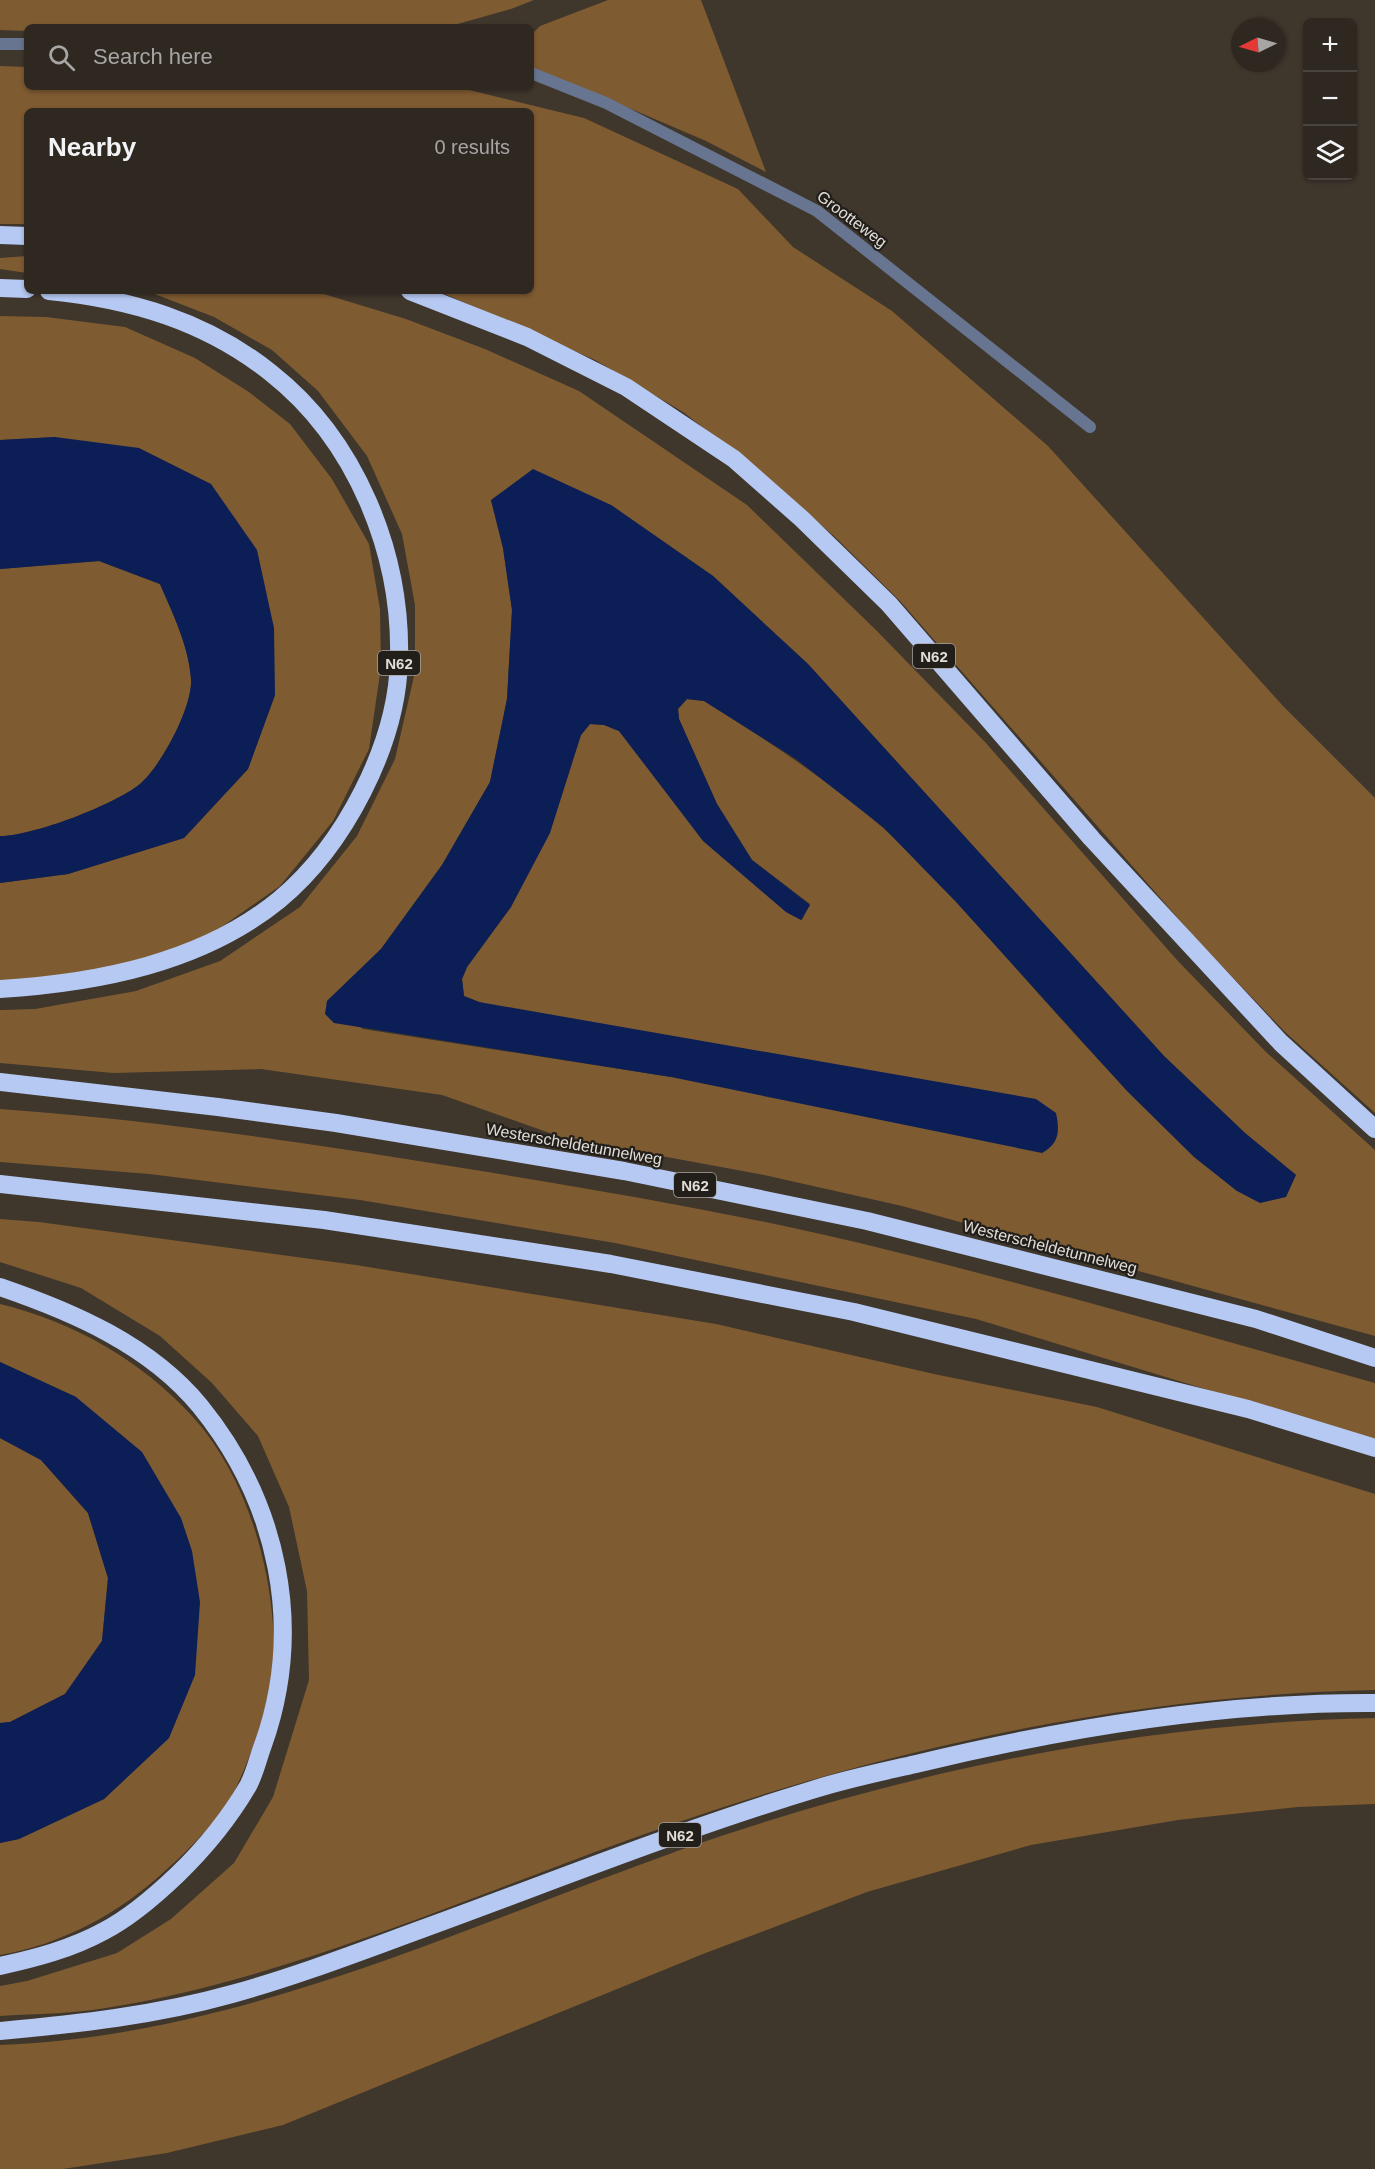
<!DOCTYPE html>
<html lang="en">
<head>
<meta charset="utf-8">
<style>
	body { margin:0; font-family:Helvetica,sans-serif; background:#3b342e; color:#f1f3f6 }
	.controls { position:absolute; right:18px; top:18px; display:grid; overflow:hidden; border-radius:9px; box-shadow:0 2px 4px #0004 }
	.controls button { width:54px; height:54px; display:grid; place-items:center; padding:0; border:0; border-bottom:2px solid #4a443f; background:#2f2821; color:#f1f3f6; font:30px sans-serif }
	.compass { position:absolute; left:1231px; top:18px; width:54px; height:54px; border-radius:50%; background:#2f2821; box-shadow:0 2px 4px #0004; rotate:265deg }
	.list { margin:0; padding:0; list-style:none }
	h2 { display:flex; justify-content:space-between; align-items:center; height:78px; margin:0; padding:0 24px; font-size:26px }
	h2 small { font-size:20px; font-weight:400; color:#a7a6a5 }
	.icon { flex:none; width:33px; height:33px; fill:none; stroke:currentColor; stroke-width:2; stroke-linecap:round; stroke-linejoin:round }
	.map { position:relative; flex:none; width:1375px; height:2169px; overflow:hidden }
	.search { position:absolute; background:#2f2821; box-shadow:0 2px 4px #0004; left:24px; top:24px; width:510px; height:66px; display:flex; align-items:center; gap:15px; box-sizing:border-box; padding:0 21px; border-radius:9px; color:#a7a6a5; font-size:22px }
	.panel { position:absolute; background:#2f2821; box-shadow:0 2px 4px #0004; left:24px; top:108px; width:510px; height:186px; border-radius:9px }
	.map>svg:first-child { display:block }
	.green { fill:#7e5b31; fill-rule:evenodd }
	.water { fill:#0c1e56 }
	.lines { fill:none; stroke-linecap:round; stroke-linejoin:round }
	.street { stroke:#687591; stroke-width:12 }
	.highway { stroke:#b5c9f2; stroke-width:18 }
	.labels { text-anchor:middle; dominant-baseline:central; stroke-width:4.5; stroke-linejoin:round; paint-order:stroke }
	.shield { fill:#221e1a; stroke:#a8a39e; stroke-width:1.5 }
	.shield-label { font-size:15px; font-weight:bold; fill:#e1dcd6 }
	.street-label { font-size:16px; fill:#e1dcd6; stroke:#221e1a }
</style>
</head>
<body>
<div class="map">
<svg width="1375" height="2169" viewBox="0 0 1375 2169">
	<rect width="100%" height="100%" fill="#3f362c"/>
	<g class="green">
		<path d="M0,0H534L511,9L447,27H27V31L0,30Z"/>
		<path d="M608,0H701L766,172L706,141L636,111L531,70V35L540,26Z"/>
		<path d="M0,66L27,67V87H457L584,118L738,189L793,247L892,311L1048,446L1283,706L1375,798V1113L1285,1032L1198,941L900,601L835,537L757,469L683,412L595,360L438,291H531V111H27V224H0Z"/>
		<path d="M27,256V273L0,269V258Z"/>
		<path d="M147,291H314L406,319L485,349L579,391L747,505L876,630L985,742L1177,960L1266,1052L1375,1150V1336L902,1206L764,1175L564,1138L442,1095L261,1069L113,1073L0,1063V1010L35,1009L136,991L220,961L300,907L357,836L395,759L415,672V605L402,534L367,456L318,391L272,350L214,317ZM491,500L611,505L713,576L808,664L1164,1056L1245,1133L1296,1175L1237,1191C1144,1117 1068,1026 989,938C955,901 921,860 882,827C827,779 766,740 704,701L687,699L678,709L679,719L717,804L752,860L810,904L802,920L786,912L647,767L619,731L604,725L590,724L581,735L511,907L467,967L462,979L464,996L671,1077L363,1029L327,1001L381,949L442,865L490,782L507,699L512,610L503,548Z"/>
		<path d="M0,316L46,317L125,327L195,358L249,392L290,424L332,479L369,544L380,609L381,667L369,749L333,821L280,886L207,937L129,965L31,981L0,983V883L68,874L184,838L248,769L275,695L55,437L0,440Z"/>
		<path d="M99,561L160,584C173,614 189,646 191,679C193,707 161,766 140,784C114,805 33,836 0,836V569Z"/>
		<path d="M0,1109C157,1120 314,1144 469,1169C610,1192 753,1216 892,1251C1054,1291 1214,1338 1375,1383V1441L976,1319L615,1243L360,1200L149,1174L0,1162Z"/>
		<path d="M0,1219L39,1222L356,1265L716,1324L934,1374L1097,1407L1375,1494V1690C1136,1695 902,1745 676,1823C487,1888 291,1981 93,2010C62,2014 31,2014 0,2016V1986L27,1981L117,1953L171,1919L234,1863L273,1797L309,1680L307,1591L289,1507L258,1436L212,1383L160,1336L81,1288L0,1262Z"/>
		<path d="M0,1304C74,1322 141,1360 193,1417C242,1471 268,1553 273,1625C274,1635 276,1647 275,1657C270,1701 254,1750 235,1790C222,1816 189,1850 166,1870C120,1913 63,1944 0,1955V1843L19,1839L104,1799L169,1738L76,1397L0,1362Z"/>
		<path d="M0,1438L41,1460L88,1513L108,1578L102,1641L65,1694L10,1722L0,1723Z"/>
		<path d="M1375,1718V1804L1298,1807L1178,1820L1031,1845L867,1892L703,1954L283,2125L167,2153L63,2169H0V2045C239,2036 461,1928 683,1849C906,1771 1139,1723 1375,1718Z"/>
	</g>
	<g class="water">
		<path d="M55,437L139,448L211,484L257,550L274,628L275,695L248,769L184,838L68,874L0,883V836C33,836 114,805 140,784C161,766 193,707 191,679C189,647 173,614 160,584L99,561L0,569V440Z"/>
		<path d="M533,469L611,505L713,576L808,664L1164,1056L1245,1133L1296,1175L1286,1197L1260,1203L1237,1191L1194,1157L1127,1091L957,903L883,827L796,759L704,701L687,699L678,709L679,719L717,804L752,860L810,905L801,920L786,912L703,841L619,731L604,725L590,724L581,735L550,833L511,907L467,967L462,979L464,996L479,1002L1036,1099L1056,1113C1060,1132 1059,1143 1042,1153L671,1077L334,1023L325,1014L327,1001L381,949L442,865L490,782L507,699L512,610L503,548L491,500Z"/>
		<path d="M0,1362L76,1397L142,1452L181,1518L192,1551L200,1602L195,1675L169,1738L104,1799L19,1839L0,1843V1723L10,1722L65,1694L102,1641L108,1578L88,1513L41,1460L0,1438Z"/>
	</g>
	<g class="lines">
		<g class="street">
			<path d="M0,44H27"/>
			<path d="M531,73L606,103L817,211L1090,427"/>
		</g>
		<g class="highway">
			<path d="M0,235L27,236"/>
			<path d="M0,288L27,289"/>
			<path d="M410,291L527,337L626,387L734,459L802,519L889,604L1092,839L1281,1043L1375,1129"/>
			<path d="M0,989C97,983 202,963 279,900C344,846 397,745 399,660C402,553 356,440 271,373C206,321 130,299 49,291"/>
			<path d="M0,1082L218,1107L336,1123L624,1171L867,1221L1256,1319L1375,1358"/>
			<path d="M0,1184L324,1220L611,1264L854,1312L1248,1409L1375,1448"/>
			<path d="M0,1287C73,1312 150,1345 200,1406C278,1502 305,1627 263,1745C258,1758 255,1773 248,1786C228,1820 205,1848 177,1875C155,1896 131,1917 104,1931C71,1949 36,1958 0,1966"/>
			<path d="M0,2031C78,2024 157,2015 232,1994C297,1976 359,1952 422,1929C551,1882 680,1830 812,1790C846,1779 881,1772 916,1764C1065,1728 1221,1702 1375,1703"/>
		</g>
	</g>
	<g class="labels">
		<g class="shield">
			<rect x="913" y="644" width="42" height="24" rx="4.5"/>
			<rect x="378" y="651" width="42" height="24" rx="4.5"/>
			<rect x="674" y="1173" width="42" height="24" rx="4.5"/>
			<rect x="659" y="1823" width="42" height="24" rx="4.5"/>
		</g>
		<g class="shield-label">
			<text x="934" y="656">N62</text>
			<text x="399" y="663">N62</text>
			<text x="695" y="1185">N62</text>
			<text x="680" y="1835">N62</text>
		</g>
		<g class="street-label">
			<text transform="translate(852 219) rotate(37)">Grootteweg</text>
			<text transform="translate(574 1144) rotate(10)">Westerscheldetunnelweg</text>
			<text transform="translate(1050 1247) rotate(14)">Westerscheldetunnelweg</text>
		</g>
	</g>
</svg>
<div class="controls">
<button>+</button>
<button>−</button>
<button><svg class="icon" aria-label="layers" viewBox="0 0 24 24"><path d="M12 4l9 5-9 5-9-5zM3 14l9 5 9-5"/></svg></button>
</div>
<svg class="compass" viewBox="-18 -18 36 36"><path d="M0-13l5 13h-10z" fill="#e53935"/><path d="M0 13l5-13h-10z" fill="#a7a6a5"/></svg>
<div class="search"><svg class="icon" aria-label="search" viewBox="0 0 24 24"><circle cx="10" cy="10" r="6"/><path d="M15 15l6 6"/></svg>Search here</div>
<section class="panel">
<h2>Nearby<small>0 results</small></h2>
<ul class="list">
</ul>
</section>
</div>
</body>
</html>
